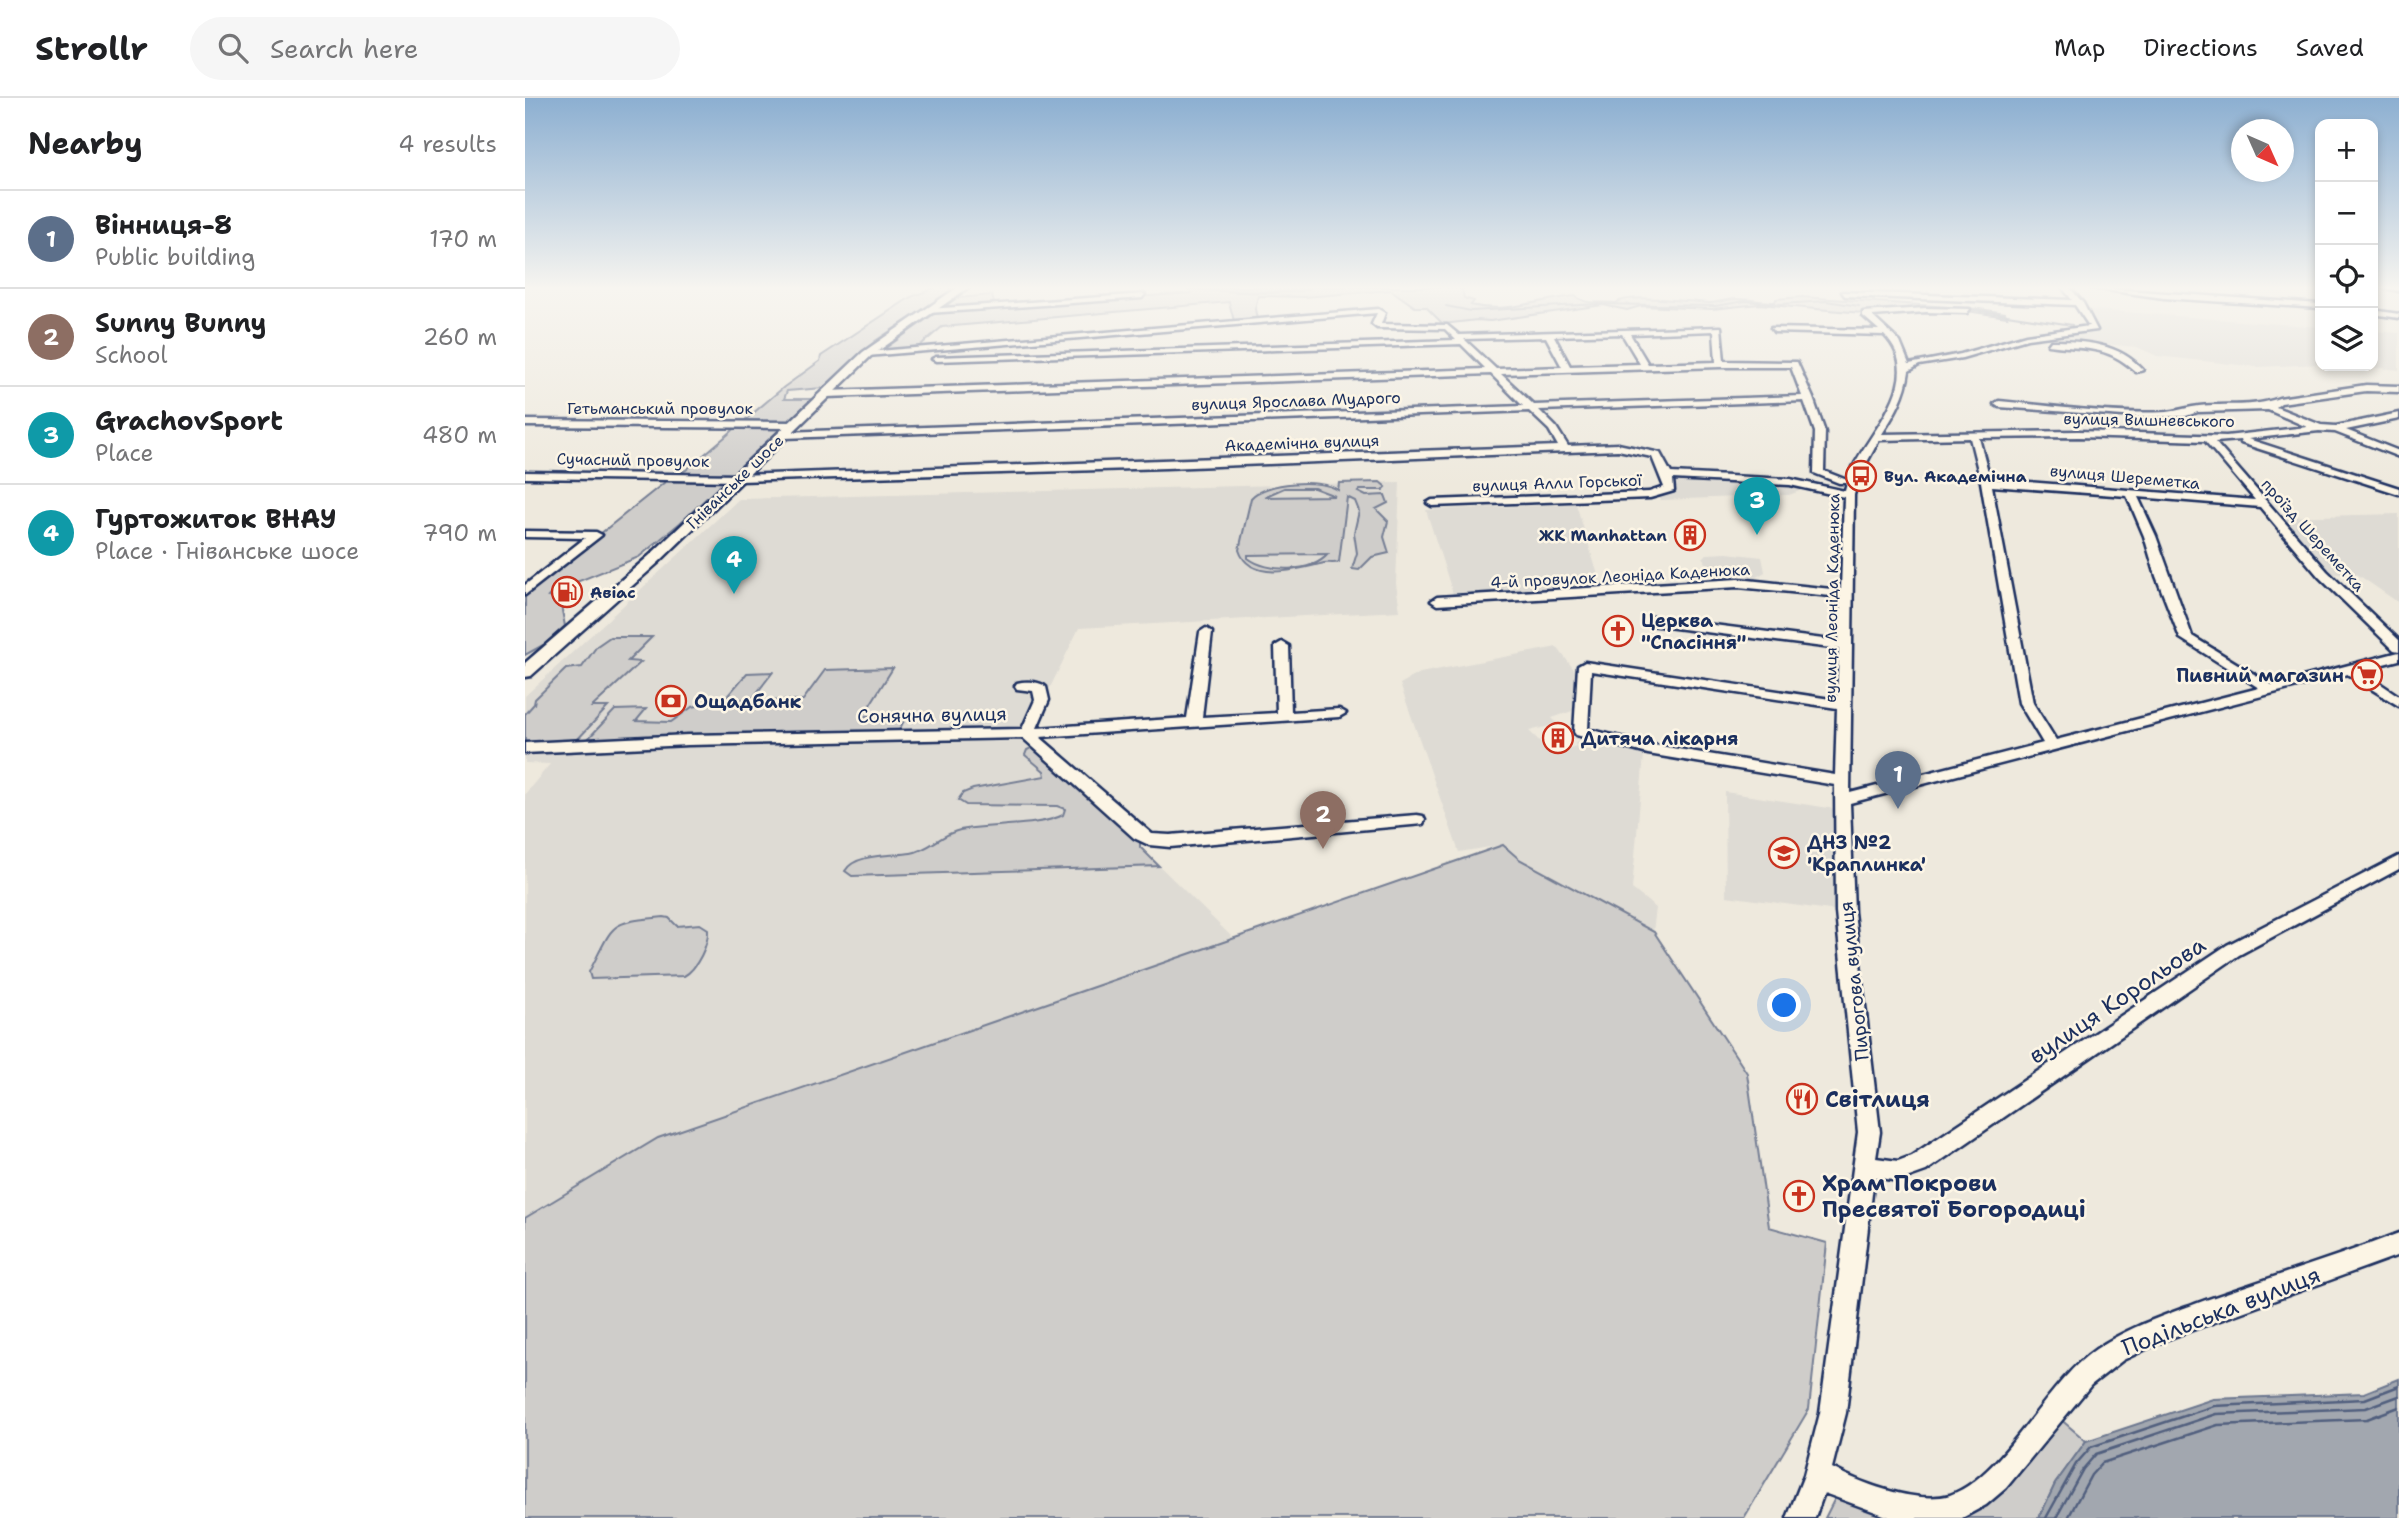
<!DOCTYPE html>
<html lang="en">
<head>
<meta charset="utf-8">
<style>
	body { margin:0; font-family:"Shantell Sans",sans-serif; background:#f6f6f6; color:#202124 }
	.controls { position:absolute; right:21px; top:21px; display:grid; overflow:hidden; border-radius:14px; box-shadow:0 4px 10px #0003 }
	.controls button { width:63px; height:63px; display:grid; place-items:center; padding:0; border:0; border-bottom:2px solid #e0e0e0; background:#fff; color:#202124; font:35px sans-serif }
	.compass { position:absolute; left:1706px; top:21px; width:63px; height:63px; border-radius:50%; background:#fff; box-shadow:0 4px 10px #0003; rotate:135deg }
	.you { position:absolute; left:1260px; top:908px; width:24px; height:24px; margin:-18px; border:5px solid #fff; border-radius:50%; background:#1a73e8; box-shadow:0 0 0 10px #1a73e833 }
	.badge { display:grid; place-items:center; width:46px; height:46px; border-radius:50%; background:#1a73e8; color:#fff; font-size:23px; font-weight:700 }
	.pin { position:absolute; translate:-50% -58px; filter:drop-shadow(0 2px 4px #0008) }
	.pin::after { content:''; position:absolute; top:37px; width:24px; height:21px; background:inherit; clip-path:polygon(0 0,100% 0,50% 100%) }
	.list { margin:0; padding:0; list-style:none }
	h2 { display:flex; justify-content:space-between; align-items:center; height:91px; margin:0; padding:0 28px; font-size:30px }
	h2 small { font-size:23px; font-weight:400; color:#757577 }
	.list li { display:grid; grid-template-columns:46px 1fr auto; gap:21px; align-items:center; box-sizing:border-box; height:98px; padding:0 28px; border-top:2px solid #e0e0e0 }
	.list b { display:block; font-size:26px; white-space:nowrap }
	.list p { margin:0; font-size:23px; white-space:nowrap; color:#757577 }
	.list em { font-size:23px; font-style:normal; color:#757577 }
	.icon { flex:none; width:38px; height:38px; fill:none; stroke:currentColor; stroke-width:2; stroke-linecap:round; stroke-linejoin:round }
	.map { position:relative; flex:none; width:1874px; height:1420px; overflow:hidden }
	header { display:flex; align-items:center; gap:42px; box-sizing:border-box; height:98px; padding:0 35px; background:#fff; border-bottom:2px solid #e0e0e0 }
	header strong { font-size:33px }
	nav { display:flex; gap:38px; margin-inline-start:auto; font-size:24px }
	.search { width:490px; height:63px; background:#f6f6f6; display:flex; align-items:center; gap:18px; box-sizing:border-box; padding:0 24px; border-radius:38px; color:#757577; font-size:26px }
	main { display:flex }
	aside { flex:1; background:#fff }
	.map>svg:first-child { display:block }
	.built { fill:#dedbd4 }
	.green { fill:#cfcdca; stroke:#757e94; stroke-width:2; fill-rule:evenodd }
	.water { fill:#a2a7af; stroke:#6c778f; stroke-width:2 }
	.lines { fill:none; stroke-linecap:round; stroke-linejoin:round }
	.shore { stroke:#515f7e; stroke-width:2.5 }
	.stream { stroke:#6c778f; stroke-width:2 }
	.minor-casing { stroke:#1b2f5e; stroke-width:5 }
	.major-casing { stroke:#1b2f5e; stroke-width:5 }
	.minor { fill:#fcf5e5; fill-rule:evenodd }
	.major { fill:#fcf5e5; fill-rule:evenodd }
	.labels { text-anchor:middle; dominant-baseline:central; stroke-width:5; stroke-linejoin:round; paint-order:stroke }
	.far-street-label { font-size:16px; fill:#1b2f5e; stroke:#fcf5e5 }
	.far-poi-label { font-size:16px; font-weight:bold; fill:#1b2f5e; stroke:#fcf5e5; text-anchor:start }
	.poi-label { font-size:19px; font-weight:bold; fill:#1b2f5e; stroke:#fcf5e5; text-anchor:start }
	.street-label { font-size:19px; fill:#1b2f5e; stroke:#fcf5e5 }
	.near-street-label { font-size:23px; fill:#1b2f5e; stroke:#fcf5e5 }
	.near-poi-label { font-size:23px; font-weight:bold; fill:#1b2f5e; stroke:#fcf5e5; text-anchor:start }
</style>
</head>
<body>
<header>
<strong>Strollr</strong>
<div class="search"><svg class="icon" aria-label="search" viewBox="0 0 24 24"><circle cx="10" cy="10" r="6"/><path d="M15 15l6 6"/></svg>Search here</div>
<nav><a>Map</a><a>Directions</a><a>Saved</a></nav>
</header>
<main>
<aside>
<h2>Nearby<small>4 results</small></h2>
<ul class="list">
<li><span class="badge" style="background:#5c6f8a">1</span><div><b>Вінниця-8</b><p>Public building</p></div><em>170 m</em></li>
<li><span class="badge" style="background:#8d6e63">2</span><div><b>Sunny Bunny</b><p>School</p></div><em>260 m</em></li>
<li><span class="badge" style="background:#0f9aa8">3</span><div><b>GrachovSport</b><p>Place</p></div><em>480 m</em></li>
<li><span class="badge" style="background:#0f9aa8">4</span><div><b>Гуртожиток ВНАУ</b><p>Place · Гніванське шосе</p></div><em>790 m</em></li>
</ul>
</aside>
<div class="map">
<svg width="1874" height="1420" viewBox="0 0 1874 1420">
	<rect width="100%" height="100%" fill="#eee9dd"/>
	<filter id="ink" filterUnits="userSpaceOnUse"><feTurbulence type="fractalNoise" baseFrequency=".0143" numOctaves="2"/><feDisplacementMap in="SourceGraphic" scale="14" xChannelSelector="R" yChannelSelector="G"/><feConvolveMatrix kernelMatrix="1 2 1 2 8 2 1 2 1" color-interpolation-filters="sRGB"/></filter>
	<g filter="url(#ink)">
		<g class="built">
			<path d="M1559,211L1795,229V266L1733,269L1632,258L1612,249L1533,242L1528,237L1569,230Z"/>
			<path d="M1848,233L1874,235V272L1835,268H1848Z"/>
			<path d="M1142,378L1280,386V391L1264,397L1136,402L1132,396L1145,391Z"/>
			<path d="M875,384L871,486L875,513L554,530L503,635L615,736V749L709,841L133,1040L0,1120V696L25,666L0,665V598L214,401Z"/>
			<path d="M1051,406L1077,490L929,499L901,412Z"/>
			<path d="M1874,416V505L1832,476H1798L1748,419Z"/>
			<path d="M1202,455L1237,459L1240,474L1228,481L1190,482L1178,460L1182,456Z"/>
			<path d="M1032,549L1056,581L1053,611L1027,620L1033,626L1004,633L1028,656L1051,648L1050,645L1061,642L1119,657L1107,791L1131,810L1128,834L994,761L978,747L934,754L875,586L895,575Z"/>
			<path d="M1200,694L1317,712L1320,814L1201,798Z"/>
		</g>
		<g class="green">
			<path d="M412,189H432L350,243L298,290L262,293L259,301H287L155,425L114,459L29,493L23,499L35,502L40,528L20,546L0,557V496L145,380L161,372L259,289L295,263L296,258L386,199Z"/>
			<path d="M635,189H925L937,191L939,200L949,203L946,207C981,216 1016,201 1050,198C1063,208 1076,203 1091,205C1103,195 1166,204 1184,205C1193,205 1202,201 1211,201C1224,201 1237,204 1250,204L1251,201L1277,199L1454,211L1480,215L1482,219L1442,213L1338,215L1234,206L1187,211L1116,208L1102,212L1078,207L965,223L952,222L918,226L901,209H890L866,192L779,199L733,198L730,211L732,221L709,223L704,204L417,229L391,251L355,254L432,200L467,197L470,209L666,195V192Z"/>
			<path d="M855,384L861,389L858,392H835L833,394L841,398L860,397L863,405L851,411L863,423L859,439L864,455L847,459L834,472L827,471L832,455L829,435L834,413L830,403L822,399L814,464C808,466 803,464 799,465C775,471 725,486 714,452L726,400C740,384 796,380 813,392L814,385ZM759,390H789L810,398L739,399ZM803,456C787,475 742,475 723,460V457Z"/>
			<path d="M85,539H127L103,563L116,564L67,609H83L51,643L0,645V616L9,606L10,601L41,571L57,569L72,548Z"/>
			<path d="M368,570L338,618L382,617L372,636L60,644L90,612L121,611L111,623L146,624L167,609L194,604L278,602L300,572Z"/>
			<path d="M248,574L227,601L199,602L222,575Z"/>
			<path d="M515,646L615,736V749L634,768L327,778L320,773C330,755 368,758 386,755C405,752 416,736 435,732C463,726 515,729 538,717L540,711L532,708L441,707L433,702L438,695L448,691L520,678L519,673L500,657L502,652Z"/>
			<path d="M978,747L994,761L1129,834L1222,975L1244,1129L1302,1145L1284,1311L1219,1420H0V1120L133,1040Z"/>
			<path d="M139,819L144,820L152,828L175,826L183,831C184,846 172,871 159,878L66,881L64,874C90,825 82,824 139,819Z"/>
			<path d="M1527,1314L1561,1343L1530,1386L1514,1420H1300L1315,1390L1427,1411Z"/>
		</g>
		<g class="water">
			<path d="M651,189H788C777,200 672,192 651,189Z"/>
			<path d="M1874,1281V1420H1514L1530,1386L1561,1343L1688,1301L1839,1295Z"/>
		</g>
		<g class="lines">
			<g class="shore">
				<path d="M1521,1420L1551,1366L1566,1349L1689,1308L1840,1301L1874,1288"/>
				<path d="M1531,1420L1558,1371L1571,1356L1691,1316L1841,1310L1874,1298"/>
				<path d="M1543,1420L1566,1377L1577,1365L1693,1327L1842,1321L1874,1309"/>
			</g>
			<g class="stream">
				<path d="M921,208L946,213L1073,206L1190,208L1220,203L1256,206L1301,203L1334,208"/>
				<path d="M1377,210L1393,211"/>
				<path d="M1443,211L1547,227"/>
			</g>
			<g class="minor-casing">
				<g id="minor">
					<path d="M1537,189H1544L1558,205L1572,232L1502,241L1437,260L1394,267L1384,273C1381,297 1370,316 1357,336L1554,333L1701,338L1782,329L1743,312L1673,314L1661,318L1612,319L1474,309L1469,306L1474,303C1529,308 1586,317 1642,314C1653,313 1663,309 1674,308C1702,305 1727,310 1754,300L1841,287L1874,288V294L1841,293L1756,305L1751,309L1796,327L1811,328L1874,315V321L1821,332L1874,353V359L1810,334L1794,333L1723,341L1874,390V396L1716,345L1715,342L1690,344L1802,473L1874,542V553L1869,552L1794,479L1735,409L1613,399L1631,438L1667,538L1747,587L1874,554V562L1835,572L1874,598V608L1822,576L1325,705L1329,814L1355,1034L1351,1060L1373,1063L1386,1058L1702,847L1874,758V771L1714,857L1401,1073L1373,1083L1349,1079L1321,1315L1307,1370C1335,1385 1393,1407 1425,1397C1479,1378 1520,1286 1571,1251C1603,1229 1641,1217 1678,1203C1743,1180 1809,1160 1874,1135V1157L1640,1242L1598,1262L1566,1287L1481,1390L1461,1407L1437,1420H1367L1299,1395L1290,1420H1262L1279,1377L1295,1315L1333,1034L1311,814L1310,687L1123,656L1051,637L1049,634L1053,568L1060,564L1312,602L1314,551L1126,527L1120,523L1126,519L1314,543L1316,499L1213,489L912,507L906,503L912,499L1213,481L1316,492L1319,399L1265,387L1148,381L1149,393L1125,400L907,408L902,405L907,402L1124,394L1139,389L1127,359L1093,352L641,370L215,383L0,380V374L215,377L1033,348L1024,332L1004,313L259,340L254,337L259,334L998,308L966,276L301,299L297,296L301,293L961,271L936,246L411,263L407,261L411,259L931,242L920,231L852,230L847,226L852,215L342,258L338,256L342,254L853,211L860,215L856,226L922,227L934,237L1196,229L1199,263L1272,264L1288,300L1300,334L1299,373L1322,382C1338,338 1405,283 1359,237L1249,234L1246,230L1354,232L1338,218V214L1401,210L1445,211L1442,215L1401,214L1347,218L1375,244L1384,266L1436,256L1501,237L1564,228L1550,207L1320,198L1317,194L1547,202ZM1189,233L1191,264L1123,266L1105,236ZM1097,236L1115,266L1045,268L1029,238ZM1021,239L1037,269L971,271L939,241ZM1195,269H1266L1277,298L1009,307L976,276ZM1279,303L1290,334L1289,375L1314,385H1322L1320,393L1265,381L1146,375L1135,355L1093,346L1043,348L1031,329L1014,312ZM1554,339L1680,343L1730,402L1465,381L1454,340ZM1445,340L1456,384L1494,605L1518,645L1325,695L1329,397L1334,379L1354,342ZM1467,388L1602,398L1619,438L1631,478L1655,540L1734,590L1531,642L1508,605ZM1066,573L1312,610L1310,677L1123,646L1063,631Z"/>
					<path d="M1559,189L1795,206V210L1639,200Z"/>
					<path d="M1856,189H1874V193Z"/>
					<path d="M620,196L617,200L403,215L399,213L403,211Z"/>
					<path d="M1848,212L1874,216V220L1848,216Z"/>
					<path d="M1526,243C1560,243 1594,245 1618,272L1611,274C1581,246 1560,252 1523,247Z"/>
					<path d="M0,322L269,324L274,327L269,330L0,328Z"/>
					<path d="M0,433L71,434L77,437L0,497V487L60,440L0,439Z"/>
					<path d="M681,530L687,534L677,619L752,615L750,548L757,544L764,548L766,614L814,611L821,615L814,619L515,639L627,736L645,737L892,717L898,718L900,722L898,726L645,749L624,747L609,740L498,640L163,647L0,655V645L163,637L497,631L510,602L508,593L492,591L490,588L492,585C500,583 515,583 521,589L524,602L512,630L662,620L675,534Z"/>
				</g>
			</g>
			<g class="major-casing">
				<path id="major" d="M433,189H444L346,258L134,464L6,578L0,579V565L124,458L338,254Z"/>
			</g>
			<use href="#minor" class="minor"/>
			<use href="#major" class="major"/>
		</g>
	</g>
	<linearGradient id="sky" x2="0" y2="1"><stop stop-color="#8cafd1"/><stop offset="0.49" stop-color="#f7f5f0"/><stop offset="1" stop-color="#f7f5f0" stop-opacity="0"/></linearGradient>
	<rect width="1874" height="388" fill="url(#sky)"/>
	<defs>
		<g id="bus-ring" transform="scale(1.575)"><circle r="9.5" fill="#fcf5e5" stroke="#c8321e" stroke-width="1.5"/><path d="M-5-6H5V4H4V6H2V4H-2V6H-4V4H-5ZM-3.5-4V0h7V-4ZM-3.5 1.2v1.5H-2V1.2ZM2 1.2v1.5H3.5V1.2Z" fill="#c8321e"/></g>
		<g id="building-ring" transform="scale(1.575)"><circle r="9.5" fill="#fcf5e5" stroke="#c8321e" stroke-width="1.5"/><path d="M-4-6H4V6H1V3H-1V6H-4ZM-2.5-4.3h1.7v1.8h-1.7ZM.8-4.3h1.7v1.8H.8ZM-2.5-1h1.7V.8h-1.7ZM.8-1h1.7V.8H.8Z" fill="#c8321e"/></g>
		<g id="fuel-ring" transform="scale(1.575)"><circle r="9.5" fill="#fcf5e5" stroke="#c8321e" stroke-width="1.5"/><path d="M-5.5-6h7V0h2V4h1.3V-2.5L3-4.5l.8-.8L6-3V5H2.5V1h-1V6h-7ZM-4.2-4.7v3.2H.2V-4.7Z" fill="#c8321e"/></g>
		<g id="church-ring" transform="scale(1.575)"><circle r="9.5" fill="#fcf5e5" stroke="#c8321e" stroke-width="1.5"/><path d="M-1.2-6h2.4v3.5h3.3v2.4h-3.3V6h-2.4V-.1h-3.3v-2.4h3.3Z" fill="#c8321e"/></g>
		<g id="supermarket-ring" transform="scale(1.575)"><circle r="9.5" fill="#fcf5e5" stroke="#c8321e" stroke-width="1.5"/><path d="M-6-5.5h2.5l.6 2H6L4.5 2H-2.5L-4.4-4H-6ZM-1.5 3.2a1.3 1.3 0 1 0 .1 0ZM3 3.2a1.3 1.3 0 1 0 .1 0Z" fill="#c8321e"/></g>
		<g id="bank-ring" transform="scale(1.575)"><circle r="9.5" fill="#fcf5e5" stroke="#c8321e" stroke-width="1.5"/><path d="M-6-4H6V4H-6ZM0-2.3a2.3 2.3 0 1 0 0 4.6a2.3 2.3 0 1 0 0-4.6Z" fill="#c8321e"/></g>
		<g id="school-ring" transform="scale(1.575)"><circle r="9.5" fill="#fcf5e5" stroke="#c8321e" stroke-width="1.5"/><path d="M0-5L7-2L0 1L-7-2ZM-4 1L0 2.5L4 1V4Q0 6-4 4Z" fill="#c8321e"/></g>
		<g id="restaurant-ring" transform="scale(1.575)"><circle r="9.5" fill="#fcf5e5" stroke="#c8321e" stroke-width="1.5"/><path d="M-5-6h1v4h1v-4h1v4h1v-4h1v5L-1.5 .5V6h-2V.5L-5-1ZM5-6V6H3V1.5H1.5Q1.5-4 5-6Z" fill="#c8321e"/></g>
	</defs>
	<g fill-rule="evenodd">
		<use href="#bus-ring" x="1336" y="378"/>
		<use href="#building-ring" x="1165" y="437"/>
		<use href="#fuel-ring" x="42" y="494"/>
		<use href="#church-ring" x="1093" y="533"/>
		<use href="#supermarket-ring" x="1842" y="577"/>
		<use href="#bank-ring" x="146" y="603"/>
		<use href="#building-ring" x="1033" y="640"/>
		<use href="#school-ring" x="1259" y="755"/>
		<use href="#restaurant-ring" x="1277" y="1001"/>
		<use href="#church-ring" x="1274" y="1098"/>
	</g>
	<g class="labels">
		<g class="far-street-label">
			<text transform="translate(771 303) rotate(-2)">вулиця Ярослава Мудрого</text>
			<text x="135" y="310">Гетьманський провулок</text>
			<text transform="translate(1624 322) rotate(1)">вулиця Вишневського</text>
			<text transform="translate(777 345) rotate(-2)">Академічна вулиця</text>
			<text transform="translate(108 362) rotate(1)">Сучасний провулок</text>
			<text transform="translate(1600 379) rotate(5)">вулиця Шереметка</text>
			<text transform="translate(210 384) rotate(-44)">Гніванське шосе</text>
			<text transform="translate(1032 385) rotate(-2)">вулиця Алли Горської</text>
			<text transform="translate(1788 437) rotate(48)">проїзд Шереметка</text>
			<text transform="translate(1095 478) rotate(-3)">4-й провулок Леоніда Каденюка</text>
			<text transform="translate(1307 500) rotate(-89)">вулиця Леоніда Каденюка</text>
		</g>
		<g class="far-poi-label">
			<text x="1359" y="378">Вул. Академічна</text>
			<text x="1142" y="437" text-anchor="end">ЖК Manhattan</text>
			<text x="65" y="494">Авіас</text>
		</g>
		<g class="poi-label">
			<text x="1116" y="522">Церква<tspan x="1116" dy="22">"Спасіння"</tspan></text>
			<text x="1819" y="577" text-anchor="end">Пивний магазин</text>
			<text x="169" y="603">Ощадбанк</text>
			<text x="1056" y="640">Дитяча лікарня</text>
			<text x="1282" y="744">ДНЗ №2<tspan x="1282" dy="22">'Краплинка'</tspan></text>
		</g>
		<g class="street-label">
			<text transform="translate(407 617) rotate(-1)">Сонячна вулиця</text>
			<text transform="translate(1329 883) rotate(-96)">Пирогова вулиця</text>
		</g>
		<g class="near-street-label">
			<text transform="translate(1592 902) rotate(-34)">вулиця Корольова</text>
			<text transform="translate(1696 1213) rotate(-21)">Подільська вулиця</text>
		</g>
		<g class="near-poi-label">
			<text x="1300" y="1001">Світлиця</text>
			<text x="1297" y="1085">Храм Покрови<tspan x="1297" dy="26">Пресвятої Богородиці</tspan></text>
		</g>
	</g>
</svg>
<div class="controls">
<button>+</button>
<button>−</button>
<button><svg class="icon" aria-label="locate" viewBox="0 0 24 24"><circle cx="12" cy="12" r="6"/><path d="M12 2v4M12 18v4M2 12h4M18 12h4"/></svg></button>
<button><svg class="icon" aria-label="layers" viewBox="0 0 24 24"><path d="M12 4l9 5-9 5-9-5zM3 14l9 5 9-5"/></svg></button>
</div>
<svg class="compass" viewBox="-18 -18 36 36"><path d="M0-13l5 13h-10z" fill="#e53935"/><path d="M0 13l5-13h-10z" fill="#757577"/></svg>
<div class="you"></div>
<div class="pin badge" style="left:1373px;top:711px;background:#5c6f8a">1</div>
<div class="pin badge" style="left:798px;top:751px;background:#8d6e63">2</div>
<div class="pin badge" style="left:1232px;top:437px;background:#0f9aa8">3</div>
<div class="pin badge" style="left:209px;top:496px;background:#0f9aa8">4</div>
</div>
</main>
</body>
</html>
